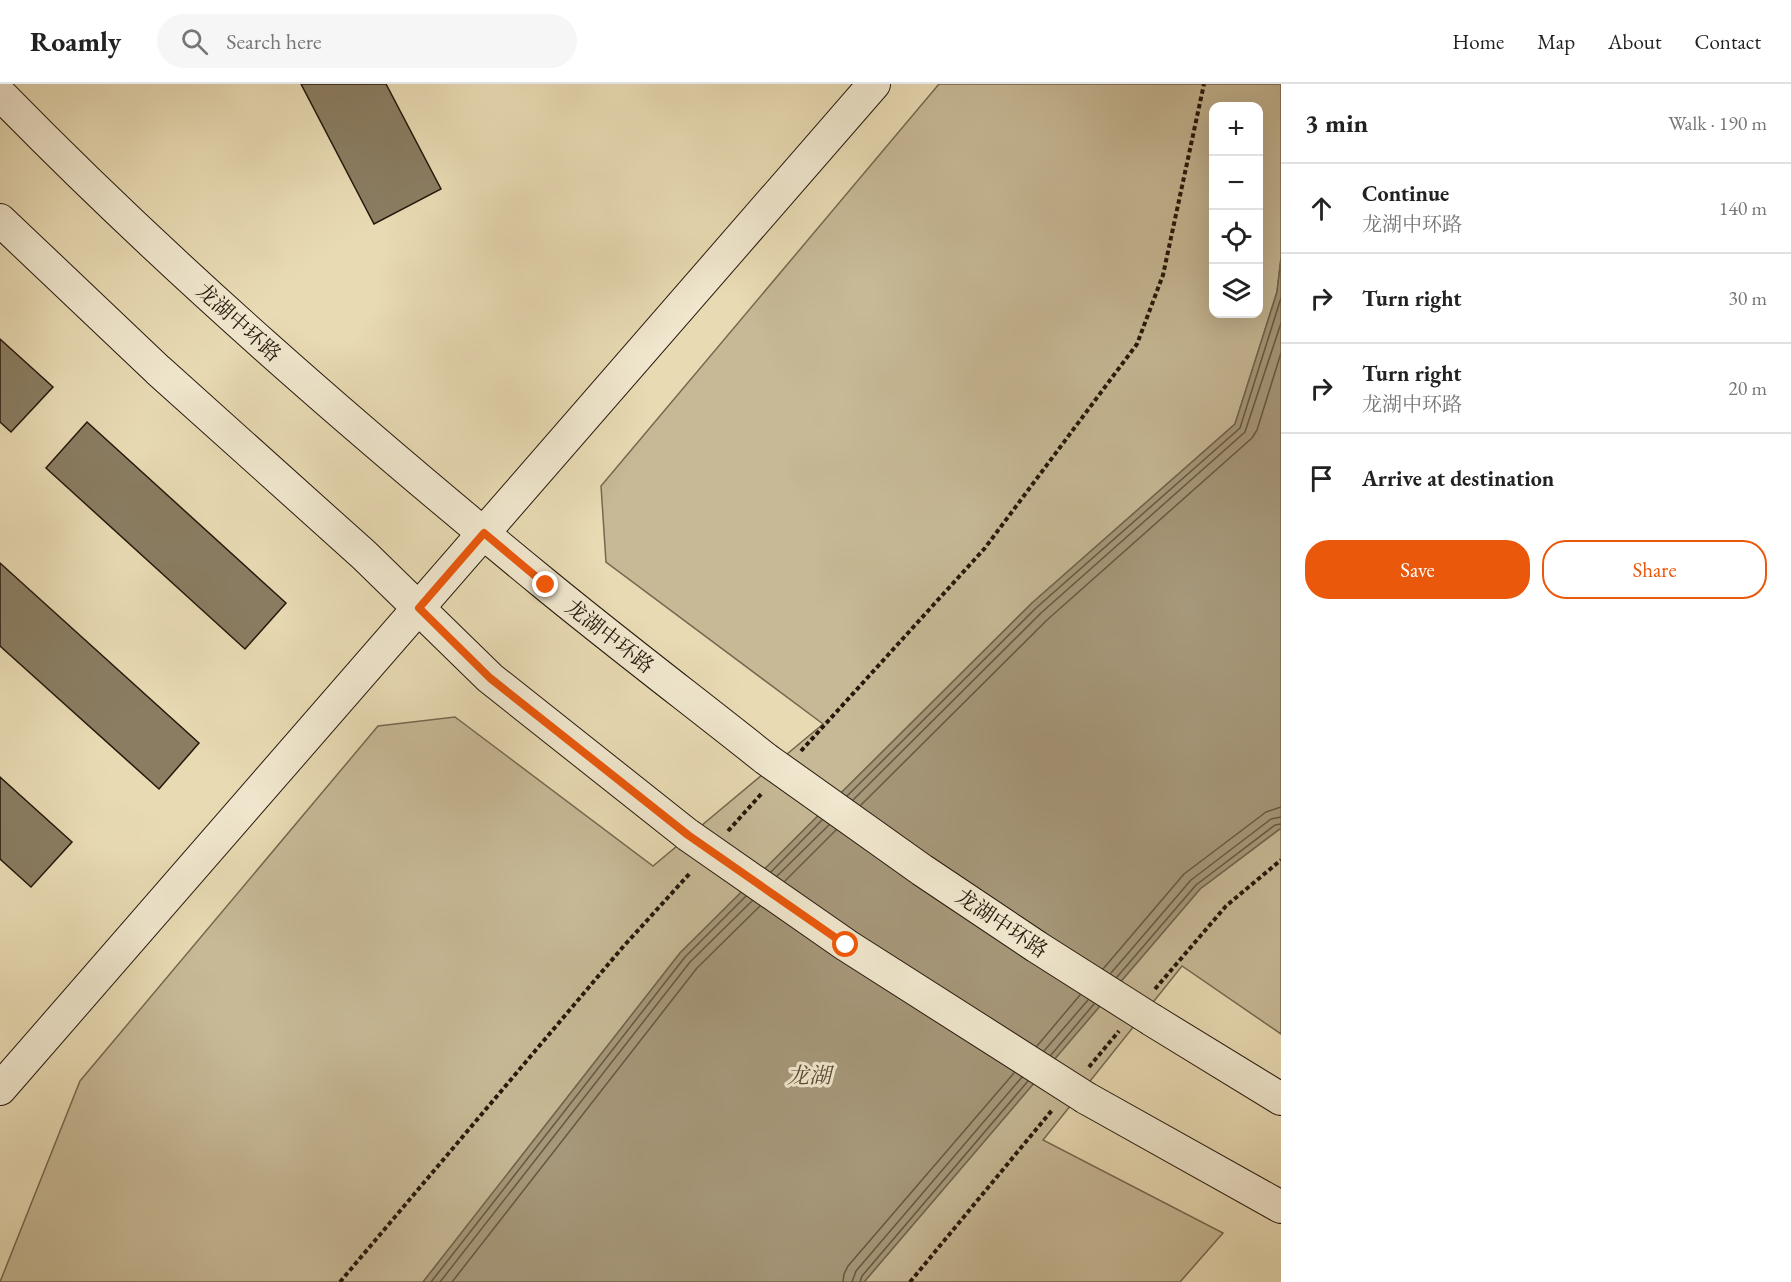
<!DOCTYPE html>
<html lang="en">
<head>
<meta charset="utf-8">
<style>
	body { margin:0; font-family:"EB Garamond","Noto Serif SC",serif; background:#f6f6f6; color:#222 }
	.controls { position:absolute; right:18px; top:18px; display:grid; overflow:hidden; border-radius:12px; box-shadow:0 6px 24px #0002 }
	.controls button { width:54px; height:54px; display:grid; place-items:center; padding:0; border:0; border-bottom:2px solid #e0e0e0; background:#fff; color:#222; font:30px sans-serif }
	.stop { position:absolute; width:18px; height:18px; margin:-14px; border:4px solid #ea580c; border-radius:50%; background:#fff }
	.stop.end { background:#ea580c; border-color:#fff; box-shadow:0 2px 6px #0008 }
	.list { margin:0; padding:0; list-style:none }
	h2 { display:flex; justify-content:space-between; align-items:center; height:78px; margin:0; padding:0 24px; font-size:26px }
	h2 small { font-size:20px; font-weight:400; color:#767676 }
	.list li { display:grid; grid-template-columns:39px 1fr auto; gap:18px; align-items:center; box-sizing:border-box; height:90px; padding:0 24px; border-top:2px solid #e0e0e0 }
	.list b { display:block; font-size:22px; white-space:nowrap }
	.list p { margin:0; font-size:20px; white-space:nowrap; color:#767676 }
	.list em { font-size:20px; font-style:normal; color:#767676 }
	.actions { display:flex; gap:12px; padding:18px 24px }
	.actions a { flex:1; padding:14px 0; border:2px solid #ea580c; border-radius:24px; text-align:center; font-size:21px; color:#ea580c }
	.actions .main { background:#ea580c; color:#fff }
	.icon { flex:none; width:33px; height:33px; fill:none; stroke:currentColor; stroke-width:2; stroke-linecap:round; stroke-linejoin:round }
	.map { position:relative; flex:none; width:1281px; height:1198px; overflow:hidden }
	header { display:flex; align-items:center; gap:36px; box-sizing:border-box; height:84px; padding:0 30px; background:#fff; border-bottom:2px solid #e0e0e0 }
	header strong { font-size:28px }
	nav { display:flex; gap:33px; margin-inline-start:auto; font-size:21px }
	.search { width:420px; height:54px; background:#f6f6f6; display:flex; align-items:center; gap:15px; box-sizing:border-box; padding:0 21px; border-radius:33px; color:#767676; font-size:22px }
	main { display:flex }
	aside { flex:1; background:#fff }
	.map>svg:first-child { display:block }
	.green { fill:#c7b996; stroke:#766850; stroke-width:1.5; fill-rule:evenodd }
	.water { fill:#a6987a; stroke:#72654e; stroke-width:1.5 }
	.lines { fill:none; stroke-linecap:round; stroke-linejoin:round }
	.shore { stroke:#665842; stroke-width:1.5 }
	.building { fill:#8a7d62; stroke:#25180b; stroke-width:1.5 }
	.secondary-casing { stroke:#25180b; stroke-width:34 }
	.path { stroke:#25180b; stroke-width:4; stroke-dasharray:4.5 3; stroke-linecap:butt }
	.secondary { stroke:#f0e7ce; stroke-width:32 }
	.secondary-bridge-casing { stroke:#25180b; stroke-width:34; stroke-linecap:butt }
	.secondary-bridge { stroke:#f0e7ce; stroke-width:32 }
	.route { stroke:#ea580c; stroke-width:8 }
	.labels { text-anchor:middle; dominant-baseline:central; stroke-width:6; stroke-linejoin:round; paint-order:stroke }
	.street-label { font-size:21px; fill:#25180b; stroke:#f0e7ce }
	.water-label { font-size:22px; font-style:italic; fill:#594b37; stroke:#f0e7ce }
</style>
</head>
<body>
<header>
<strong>Roamly</strong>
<div class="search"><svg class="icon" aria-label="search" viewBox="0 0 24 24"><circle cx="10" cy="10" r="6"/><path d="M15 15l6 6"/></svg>Search here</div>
<nav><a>Home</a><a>Map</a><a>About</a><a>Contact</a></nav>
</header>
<main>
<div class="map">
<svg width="1281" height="1198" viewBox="0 0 1281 1198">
	<rect width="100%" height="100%" fill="#e8dab3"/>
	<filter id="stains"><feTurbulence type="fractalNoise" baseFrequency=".00333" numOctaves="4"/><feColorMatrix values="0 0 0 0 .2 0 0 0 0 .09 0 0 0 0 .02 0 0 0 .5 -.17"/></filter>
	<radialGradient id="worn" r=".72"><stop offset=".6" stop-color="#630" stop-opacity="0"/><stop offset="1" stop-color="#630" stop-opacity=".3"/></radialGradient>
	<g class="green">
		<path d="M939,0H1281V174L1277,208L1235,340L1032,519L680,869L423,1198H0L80,997L378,642L455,633L653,782L823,640L606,478L601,402ZM1214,22H1258V230H1214Z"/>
		<path d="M1281,744V950L1182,882L1043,1056L1223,1149L1180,1198H864L1200,805Z"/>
	</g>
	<path class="water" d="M1281,174V744L1200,805L864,1198H423L680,869L1032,519L1235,340L1277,208Z"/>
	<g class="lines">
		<g class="shore">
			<path d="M847,712L1036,524L1240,344L1281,214"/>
			<path d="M853,716L1041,529L1245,348L1281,239"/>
			<path d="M861,721L1047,536L1252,354L1257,346L1281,269"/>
			<path d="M771,788L822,736"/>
			<path d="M777,792L829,741"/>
			<path d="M785,797L836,746"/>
			<path d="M1103,885L1184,790L1266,728L1281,723"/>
			<path d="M1111,889L1191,796L1271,735L1281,733"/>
			<path d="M1117,893L1196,801L1275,741L1281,740"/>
			<path d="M1037,962L1080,911"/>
			<path d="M1044,967L1088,916"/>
			<path d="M1051,971L1094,920"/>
			<path d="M431,1198L685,873L746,812"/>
			<path d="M440,1198L690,878L752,817"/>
			<path d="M452,1198L697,884L760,822"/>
			<path d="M843,1198L844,1190L848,1182L1014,989"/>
			<path d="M852,1198L856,1187L1022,993"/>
			<path d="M860,1198L862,1192L1028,997"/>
		</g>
	</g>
	<g class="building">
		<path d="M301,0H386L441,105L374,140Z"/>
		<path d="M0,255L53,303L11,348L0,338Z"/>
		<path d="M87,338L286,519L245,565L46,384Z"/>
		<path d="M0,479L199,659L159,705L0,562Z"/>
		<path d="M0,693L72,758L31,803L0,775Z"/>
	</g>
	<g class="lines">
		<g class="secondary-casing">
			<g id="secondary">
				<path d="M0,10C171,185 357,346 546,501C618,560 693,617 766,675"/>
				<path d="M0,136L158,286L364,471L490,594L688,751"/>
				<path d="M1152,936L1281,1015"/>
				<path d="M0,1005L874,0"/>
				<path d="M1086,1014L1281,1123"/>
			</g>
		</g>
		<g class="path">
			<path d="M801,667L985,464L1137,260L1163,191L1204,0"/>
			<path d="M728,747L763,708"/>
			<path d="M1155,905L1226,822L1281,776"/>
			<path d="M1089,983L1119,947"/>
			<path d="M340,1198L622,864L691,788"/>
			<path d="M910,1198L1053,1025"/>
		</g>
		<use href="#secondary" class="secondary"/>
		<g class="secondary-bridge-casing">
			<g id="secondary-bridge">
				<path d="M766,675L922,786L1037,863L1152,936"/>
				<path d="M688,751L846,861L1086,1014"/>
			</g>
		</g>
		<use href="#secondary-bridge" class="secondary-bridge"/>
	</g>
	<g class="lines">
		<path class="route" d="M546,501L484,449L419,524L490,594L688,751L846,861"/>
	</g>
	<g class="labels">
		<g class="street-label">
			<text transform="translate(239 238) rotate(42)">龙湖中环路</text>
			<text transform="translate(610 552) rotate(38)">龙湖中环路</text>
			<text transform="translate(1002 839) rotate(34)">龙湖中环路</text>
		</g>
		<g class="water-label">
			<text x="809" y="991">龙湖</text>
		</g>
	</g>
	<rect width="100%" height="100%" filter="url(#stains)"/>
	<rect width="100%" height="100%" fill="url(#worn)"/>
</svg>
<div class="controls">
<button>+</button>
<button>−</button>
<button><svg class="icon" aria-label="locate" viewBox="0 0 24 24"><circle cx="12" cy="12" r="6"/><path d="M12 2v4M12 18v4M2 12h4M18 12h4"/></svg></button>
<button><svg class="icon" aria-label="layers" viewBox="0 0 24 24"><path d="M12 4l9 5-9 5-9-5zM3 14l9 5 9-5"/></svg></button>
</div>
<div class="stop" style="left:846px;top:861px"></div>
<div class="stop end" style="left:546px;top:501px"></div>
</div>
<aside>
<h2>3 min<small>Walk · 190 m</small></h2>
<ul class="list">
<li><svg class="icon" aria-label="ahead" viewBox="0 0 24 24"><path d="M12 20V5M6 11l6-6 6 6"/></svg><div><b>Continue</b><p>龙湖中环路</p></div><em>140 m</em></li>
<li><svg class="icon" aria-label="right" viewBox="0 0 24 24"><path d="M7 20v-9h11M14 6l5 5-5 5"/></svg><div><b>Turn right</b></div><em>30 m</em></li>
<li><svg class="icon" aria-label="right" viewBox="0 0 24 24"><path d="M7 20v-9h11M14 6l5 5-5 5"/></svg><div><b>Turn right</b><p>龙湖中环路</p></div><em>20 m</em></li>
<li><svg class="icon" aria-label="arrive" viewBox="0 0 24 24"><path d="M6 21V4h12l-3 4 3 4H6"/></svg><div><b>Arrive at destination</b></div></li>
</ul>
<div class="actions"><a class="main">Save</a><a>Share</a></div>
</aside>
</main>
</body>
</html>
